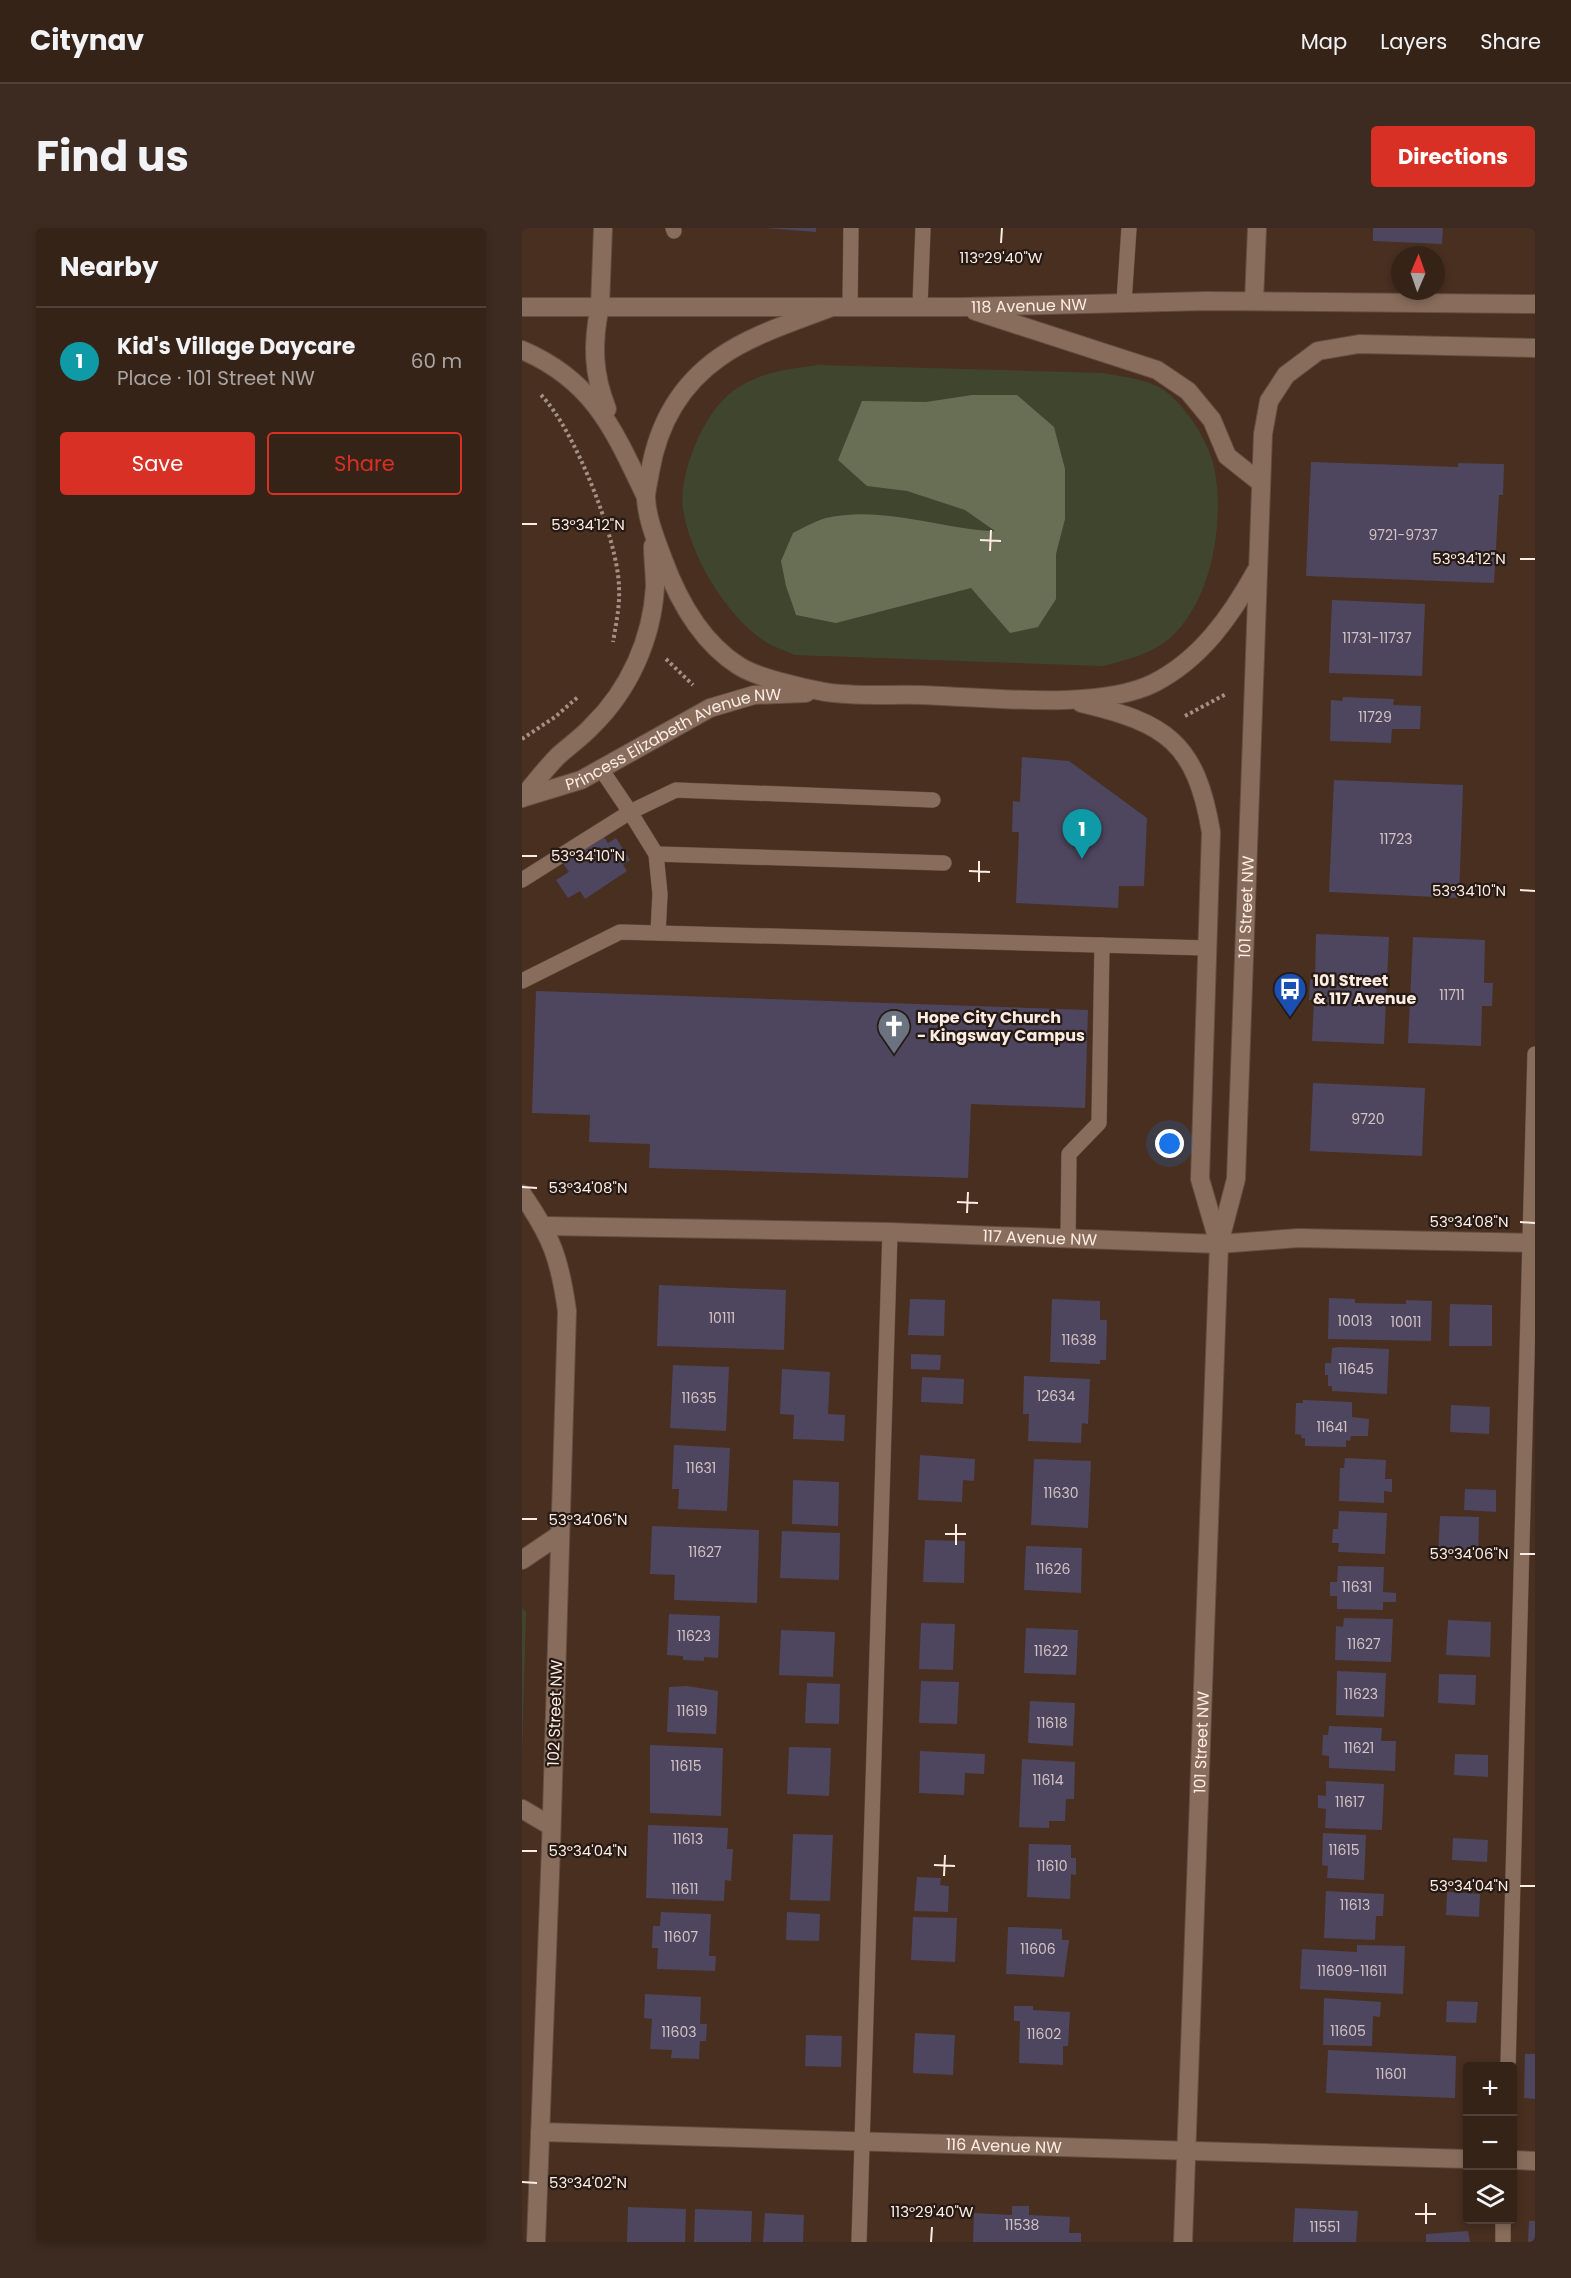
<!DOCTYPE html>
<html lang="en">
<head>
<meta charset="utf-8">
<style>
	body { margin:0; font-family:Poppins,sans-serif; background:#3d2b21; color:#f1f3f6 }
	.controls { position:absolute; right:18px; bottom:18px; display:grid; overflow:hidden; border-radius:6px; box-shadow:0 3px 9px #0003 }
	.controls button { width:54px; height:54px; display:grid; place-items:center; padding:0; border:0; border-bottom:2px solid #504037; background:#362318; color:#f1f3f6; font:30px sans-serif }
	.compass { position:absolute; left:869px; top:18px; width:54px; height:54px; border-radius:50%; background:#362318; box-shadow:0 3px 9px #0003; rotate:2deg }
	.you { position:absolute; left:648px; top:916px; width:21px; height:21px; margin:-15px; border:4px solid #fff; border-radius:50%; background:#1a73e8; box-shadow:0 0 0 9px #1a73e833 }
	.badge { display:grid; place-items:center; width:39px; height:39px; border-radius:50%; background:#d93025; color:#fff; font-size:20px; font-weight:700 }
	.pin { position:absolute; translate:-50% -50px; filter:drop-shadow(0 2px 3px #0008) }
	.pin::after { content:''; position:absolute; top:32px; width:21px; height:18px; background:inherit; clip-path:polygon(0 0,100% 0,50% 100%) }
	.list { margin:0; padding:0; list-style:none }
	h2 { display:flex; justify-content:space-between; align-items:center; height:78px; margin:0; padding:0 24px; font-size:26px }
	h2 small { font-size:20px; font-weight:400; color:#aaa4a2 }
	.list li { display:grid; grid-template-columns:39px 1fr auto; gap:18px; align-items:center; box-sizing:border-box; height:108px; padding:0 24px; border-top:2px solid #504037 }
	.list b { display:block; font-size:22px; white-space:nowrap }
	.list p { margin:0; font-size:20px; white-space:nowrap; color:#aaa4a2 }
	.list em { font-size:20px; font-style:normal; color:#aaa4a2 }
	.actions { display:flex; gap:12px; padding:18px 24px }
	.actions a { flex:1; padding:14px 0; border:2px solid #d93025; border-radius:6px; text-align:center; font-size:21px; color:#d93025 }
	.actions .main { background:#d93025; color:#fff }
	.icon { flex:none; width:33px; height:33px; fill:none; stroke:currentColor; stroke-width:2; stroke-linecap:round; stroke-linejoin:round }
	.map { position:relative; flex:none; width:1013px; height:2014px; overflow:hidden; border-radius:6px }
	header { display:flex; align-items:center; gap:36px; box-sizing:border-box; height:84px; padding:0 30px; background:#362318; border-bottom:2px solid #504037 }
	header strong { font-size:28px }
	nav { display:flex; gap:33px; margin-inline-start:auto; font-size:21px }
	.intro { display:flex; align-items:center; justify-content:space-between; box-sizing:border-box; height:144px; padding:0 36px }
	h1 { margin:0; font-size:42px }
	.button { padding:15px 27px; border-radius:6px; background:#d93025; color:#fff; font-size:21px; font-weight:700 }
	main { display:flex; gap:36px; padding:0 36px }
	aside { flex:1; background:#362318; border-radius:6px; box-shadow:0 3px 9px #0003 }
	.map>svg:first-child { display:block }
	.green { fill:#40462e }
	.forest { fill:#686f54 }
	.building { fill:#4e465e }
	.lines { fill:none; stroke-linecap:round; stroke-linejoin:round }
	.lane-casing { stroke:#634e41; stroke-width:16 }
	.street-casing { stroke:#634e41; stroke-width:20 }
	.secondary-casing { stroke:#634e41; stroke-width:20 }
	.path { stroke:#a59084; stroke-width:4; stroke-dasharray:3 3; stroke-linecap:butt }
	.lane { stroke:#896d5c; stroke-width:15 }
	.street { stroke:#896d5c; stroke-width:18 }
	.secondary { stroke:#896d5c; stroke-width:18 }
	.ticks { fill:none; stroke:#fdece3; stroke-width:2 }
	.labels { text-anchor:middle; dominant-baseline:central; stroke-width:4.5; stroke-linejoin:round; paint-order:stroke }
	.number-label { font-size:14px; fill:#d1c2c2 }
	.street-label { font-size:16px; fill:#fdece3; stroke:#261a14 }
	.poi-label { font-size:16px; font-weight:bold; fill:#fdece3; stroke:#261a14; text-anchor:start }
	.ticks-label { font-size:15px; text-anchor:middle; fill:#fdece3; stroke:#261a14; stroke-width:4.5; stroke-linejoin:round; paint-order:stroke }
</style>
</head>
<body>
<header>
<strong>Citynav</strong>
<nav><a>Map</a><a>Layers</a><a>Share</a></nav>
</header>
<div class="intro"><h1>Find us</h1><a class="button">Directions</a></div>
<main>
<aside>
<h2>Nearby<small></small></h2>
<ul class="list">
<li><span class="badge" style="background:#0f9aa8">1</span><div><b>Kid's Village Daycare</b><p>Place · 101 Street NW</p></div><em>60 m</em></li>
</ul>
<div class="actions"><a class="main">Save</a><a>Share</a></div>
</aside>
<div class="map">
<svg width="1013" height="2014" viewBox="0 0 1013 2014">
	<rect width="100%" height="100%" fill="#482f20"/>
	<g class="green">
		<path d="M297,137L581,145C600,149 627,151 643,163C665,180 686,212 692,239C703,289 691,366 654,404C635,425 607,431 581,438L273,427C264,423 255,420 247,416C206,392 168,328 161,281C158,259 166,234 174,215C182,196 194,176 211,163C237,144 266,141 297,137Z"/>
		<path d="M0,1380L4,1384L0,1528Z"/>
	</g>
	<path class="forest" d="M450,167H495L532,199L543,241V291L534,326V371L516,399L488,405L449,360L314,395L274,387L264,358L259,333L271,305C281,300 293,293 304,290C361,277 417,301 473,303L443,282L385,263L345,258L316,232L340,173L404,174Z"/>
	<g class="building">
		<path d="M244,0H294V4Z"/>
		<path d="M851,0H921L920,16L851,13Z"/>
		<path d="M789,234L936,239V235L982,236L981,267H977L972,355L784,348Z"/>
		<path d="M810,372L903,376L900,448L807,445Z"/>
		<path d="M821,469L872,471L871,477L899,478L898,501H870L869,515L808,513L809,472L820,473Z"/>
		<path d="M500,529L547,533L625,590L622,658H597L596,680L494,675L497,604H490L491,573L498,574Z"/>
		<path d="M812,552L941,557L937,670L807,664Z"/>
		<path d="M82,609L86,615L94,610L108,632L101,637L105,643L63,671L58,663L46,670L34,652L47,644L41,635Z"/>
		<path d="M794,706L867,709L862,816L790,813L792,772H787L788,751L793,752Z"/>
		<path d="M891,709L963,712L962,755H971L970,778H960L959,818L886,815Z"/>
		<path d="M14,763L566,782L563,880L449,876L446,950L127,940L128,916L67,914L68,887L10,885Z"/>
		<path d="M791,855L903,860L900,928L788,923Z"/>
		<path d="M137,1057L264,1062L262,1122L135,1118Z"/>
		<path d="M807,1070L833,1071V1075L884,1076V1072L910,1073L909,1113L806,1111Z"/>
		<path d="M388,1071L423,1072L422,1108L386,1107Z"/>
		<path d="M530,1071L578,1073V1092H585L584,1132H578V1136L528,1134Z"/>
		<path d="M928,1076L970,1077V1118H927Z"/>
		<path d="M817,1119L867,1121L865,1166L810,1163V1158H806V1147H803V1135H809L810,1120Z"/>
		<path d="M389,1126L419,1127L418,1142L389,1141Z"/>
		<path d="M151,1137L207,1139L204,1203L148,1200Z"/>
		<path d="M260,1141L308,1144L306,1186L323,1187L322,1213L271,1211L272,1187L258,1186Z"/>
		<path d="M502,1148L568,1151L566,1196L560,1195L559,1215L506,1213L507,1186H501Z"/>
		<path d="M400,1149L442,1151L441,1176L399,1174Z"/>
		<path d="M781,1172L830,1174V1189L847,1191L846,1208H829L828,1213L824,1212V1219L783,1218V1210H779L780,1207L773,1206L774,1175H781Z"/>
		<path d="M929,1177L968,1179L967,1206L928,1204Z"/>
		<path d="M152,1217L208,1220L205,1283L156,1281L157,1261H150Z"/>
		<path d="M398,1227L453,1231L452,1253L441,1252L440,1274L396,1272Z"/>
		<path d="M823,1230L864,1232L863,1251H870V1264L862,1263V1275L817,1273L818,1240H822Z"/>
		<path d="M512,1231L569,1233L566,1300L509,1297Z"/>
		<path d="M271,1252L317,1254L316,1298L270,1296Z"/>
		<path d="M943,1261L974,1262V1284L942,1282Z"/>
		<path d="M817,1283L865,1285L863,1326L816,1324L817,1315H810L811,1301H816Z"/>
		<path d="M918,1288L957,1289L956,1330L916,1329Z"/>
		<path d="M130,1298L237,1302L235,1375L152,1372L153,1347L128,1346Z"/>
		<path d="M260,1303L318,1305L317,1352L258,1350Z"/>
		<path d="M403,1312L443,1313L442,1355L401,1354Z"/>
		<path d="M504,1318L560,1320L559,1365L502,1362Z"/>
		<path d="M816,1338L862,1339L861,1364L874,1365V1374H861V1382L815,1381V1368H808V1354H815Z"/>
		<path d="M147,1386L198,1388L196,1430L182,1429V1433L161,1432V1428L145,1427Z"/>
		<path d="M822,1390L871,1391L869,1434L813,1432L814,1398L821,1399Z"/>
		<path d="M926,1392L969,1394L968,1429L924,1427Z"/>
		<path d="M399,1395L433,1396L431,1442L397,1441Z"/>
		<path d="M504,1400L556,1402L554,1447L502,1445Z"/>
		<path d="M259,1402L313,1404L311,1449L257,1447Z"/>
		<path d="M815,1443L864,1445L862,1489L814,1487Z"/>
		<path d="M917,1446L954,1447L953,1477L916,1475Z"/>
		<path d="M399,1453L437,1454L435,1496L397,1495Z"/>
		<path d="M285,1455L318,1456L317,1496L283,1495Z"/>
		<path d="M165,1458L196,1463L194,1506L145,1504L147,1459Z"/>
		<path d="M508,1473L553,1475L551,1518L506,1515Z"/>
		<path d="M807,1498L860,1500L859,1513H874L873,1543L807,1540V1528L800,1527L801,1507H806Z"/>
		<path d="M128,1517L201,1520L199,1588L128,1585Z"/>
		<path d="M267,1519L309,1520L307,1568L265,1566Z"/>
		<path d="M398,1523L463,1526L462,1546L443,1545L442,1567L397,1565Z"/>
		<path d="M933,1526L966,1527V1549L932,1547Z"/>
		<path d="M500,1531L553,1534L552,1571H544L543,1593H527V1600L497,1599Z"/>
		<path d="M804,1553L862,1556L860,1602L803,1600L804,1581L796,1580V1567L804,1568Z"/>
		<path d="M126,1597L206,1600L205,1621H211L209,1653L203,1652L202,1673L124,1670Z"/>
		<path d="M801,1605L844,1607L842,1652L805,1650L806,1638L800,1637Z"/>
		<path d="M271,1606L311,1607L308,1673L268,1672Z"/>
		<path d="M931,1610L966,1612L965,1634L930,1632Z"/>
		<path d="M507,1616L549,1617V1630H554V1647L549,1646L548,1671L505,1669Z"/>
		<path d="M395,1649L419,1650L418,1657L427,1658L426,1684L392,1683Z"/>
		<path d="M804,1663L862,1666L861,1688H854L853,1712L802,1710Z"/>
		<path d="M925,1664L958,1666L957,1689L924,1687Z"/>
		<path d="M139,1684L189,1686L187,1728H194L193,1743L135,1741L136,1720H130L131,1698H138Z"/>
		<path d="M265,1684L298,1686L297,1713L264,1712Z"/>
		<path d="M391,1689L435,1690L433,1734L389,1732Z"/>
		<path d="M486,1699L540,1701V1712H547L542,1749L484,1746Z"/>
		<path d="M835,1717L883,1718L881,1766L778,1761L780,1721L835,1724Z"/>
		<path d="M123,1766L179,1769L178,1796H185L184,1813H178L177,1831L149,1830L150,1822L128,1821L130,1791L122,1790Z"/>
		<path d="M802,1770L859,1774L858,1789L851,1788L850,1818L801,1817Z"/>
		<path d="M925,1773L956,1774L954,1795L924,1794Z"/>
		<path d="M492,1778H511V1782L548,1784L546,1818H541V1837L497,1835L498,1793H492Z"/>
		<path d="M393,1805L433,1807L431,1847L391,1845Z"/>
		<path d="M284,1807L320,1808L319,1839L283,1838Z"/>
		<path d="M806,1822L934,1828L933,1870L804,1865Z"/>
		<path d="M1003,1826H1013V1871L1002,1870Z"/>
		<path d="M490,1978H507V1987L548,1989L547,2005H559V2014H451L452,1985L490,1987Z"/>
		<path d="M106,1979L164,1981L163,2014H105Z"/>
		<path d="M773,1980L836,1983L834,2014H771Z"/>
		<path d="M173,1981L230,1983L229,2014H172Z"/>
		<path d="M243,1985L282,1987L281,2014H241Z"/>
		<path d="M1007,1993H1013V2014H1006Z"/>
		<path d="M946,2003L948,2014H904V2006Z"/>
	</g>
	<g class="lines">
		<g class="lane-casing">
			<g id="lane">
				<path d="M151,0L152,3"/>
				<path d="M602,74L607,0"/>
				<path d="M398,77L401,0"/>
				<path d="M328,79L329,0"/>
				<path d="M134,626L422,635"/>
				<path d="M0,652L108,584L79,541"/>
				<path d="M136,705L138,666L134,626L108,584L154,562L411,572"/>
				<path d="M0,753L98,704L685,720"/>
				<path d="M546,1011L547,926L577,895L580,717"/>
				<path d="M986,1838L1013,826"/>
				<path d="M337,2014L368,1004"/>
				<path d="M981,2014V1992"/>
			</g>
		</g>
		<g class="street-casing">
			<g id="street">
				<path d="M732,73L735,0"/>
				<path d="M78,78L81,0"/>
				<path d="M0,966C30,1009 38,1032 45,1083L29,1619L14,2014"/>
				<path id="s1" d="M22,998L368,1004L697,1016L776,1010L1013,1015"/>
				<path d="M0,1332L37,1307"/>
				<path d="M0,1581L29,1598"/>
				<path id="s2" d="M18,1904L945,1931"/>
				<path d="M990,1932L1013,1933"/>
			</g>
		</g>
		<g class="secondary-casing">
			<g id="secondary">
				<path d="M78,78C70,116 71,146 85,181"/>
				<path id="s3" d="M0,79H440L685,73L1013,76"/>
				<path d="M310,79C272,94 231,106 198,129C158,157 136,196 128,244C127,252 124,261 124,270C125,291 134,312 141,331C156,372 179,414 217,438C236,450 280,460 303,464C334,469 368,466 399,467C462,469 577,483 632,455C679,431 709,388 734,343"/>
				<path d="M453,83L635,142L666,163L690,192L705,228L739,255"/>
				<path d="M0,122C72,153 92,202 124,269"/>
				<path d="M559,475C644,495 674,514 689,604L678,951L697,1016"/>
				<path id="s4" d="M0,570L59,552L188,480L232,467L284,465"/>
				<path d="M0,570C12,556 23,541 36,528C47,518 60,509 70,498C107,462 130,411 133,359C133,345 131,331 131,318"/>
				<path id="s5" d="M661,2014L697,1016L714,951L741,206L747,173L764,147L796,123L837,116L1013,120"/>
			</g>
		</g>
		<g class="path">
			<path d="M19,167C52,200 96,312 97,359C98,378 94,396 91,414"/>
			<path d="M144,431L171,457"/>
			<path d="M663,488L704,466"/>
			<path d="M0,511L33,489L57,468"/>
		</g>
		<use href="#lane" class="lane"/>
		<use href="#street" class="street"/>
		<use href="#secondary" class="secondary"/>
	</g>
	<path class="ticks" d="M479,15L480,0M0,296H15M458,312L479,313M468,323L469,302M998,331H1013M0,628H15M447,643L468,644M457,654V633M998,662L1013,663M0,959L15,960M435,974L456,975M445,985L446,964M998,994L1013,995M0,1291H15M423,1306H444M434,1317V1296M998,1326H1013M0,1623H15M412,1637L433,1638M422,1648L423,1627M998,1658H1013M0,1954L15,1955M893,1986H914M904,1996V1975M409,2014L410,1999"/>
	<defs>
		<g id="bus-pin" transform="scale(1.725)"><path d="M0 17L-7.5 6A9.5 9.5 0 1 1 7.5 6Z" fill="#1a4fb4" stroke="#261a14"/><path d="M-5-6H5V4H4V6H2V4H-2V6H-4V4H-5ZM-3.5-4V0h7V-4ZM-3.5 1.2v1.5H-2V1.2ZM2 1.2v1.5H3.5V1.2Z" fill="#fff"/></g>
		<g id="church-pin" transform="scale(1.725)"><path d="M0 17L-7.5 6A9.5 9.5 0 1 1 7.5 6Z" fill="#6b7280" stroke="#261a14"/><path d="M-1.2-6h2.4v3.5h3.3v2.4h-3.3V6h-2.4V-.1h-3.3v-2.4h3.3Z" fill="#fff"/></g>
	</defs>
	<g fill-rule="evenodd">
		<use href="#bus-pin" x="768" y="761"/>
		<use href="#church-pin" x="372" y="798"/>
	</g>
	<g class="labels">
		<g class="number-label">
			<text x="881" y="307">9721-9737</text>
			<text x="855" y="410">11731-11737</text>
			<text x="853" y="489">11729</text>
			<text x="874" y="611">11723</text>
			<text x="930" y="767">11711</text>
			<text x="846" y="891">9720</text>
			<text x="200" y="1090">10111</text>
			<text x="833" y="1093">10013</text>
			<text x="884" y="1094">10011</text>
			<text x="557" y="1112">11638</text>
			<text x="834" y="1141">11645</text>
			<text x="534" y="1168">12634</text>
			<text x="177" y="1170">11635</text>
			<text x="810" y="1199">11641</text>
			<text x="179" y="1240">11631</text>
			<text x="539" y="1265">11630</text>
			<text x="183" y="1324">11627</text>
			<text x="531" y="1341">11626</text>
			<text x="835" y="1359">11631</text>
			<text x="172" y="1408">11623</text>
			<text x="842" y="1416">11627</text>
			<text x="529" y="1423">11622</text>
			<text x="839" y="1466">11623</text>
			<text x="170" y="1483">11619</text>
			<text x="530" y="1495">11618</text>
			<text x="837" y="1520">11621</text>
			<text x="164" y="1538">11615</text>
			<text x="526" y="1552">11614</text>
			<text x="828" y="1574">11617</text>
			<text x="166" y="1611">11613</text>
			<text x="822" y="1622">11615</text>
			<text x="530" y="1638">11610</text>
			<text x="163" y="1661">11611</text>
			<text x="833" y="1677">11613</text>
			<text x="159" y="1709">11607</text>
			<text x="516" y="1721">11606</text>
			<text x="830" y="1743">11609-11611</text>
			<text x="826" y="1803">11605</text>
			<text x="157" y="1804">11603</text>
			<text x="522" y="1806">11602</text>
			<text x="869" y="1846">11601</text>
			<text x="500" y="1997">11538</text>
			<text x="803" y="1999">11551</text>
		</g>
		<g class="street-label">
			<text stroke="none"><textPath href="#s3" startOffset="507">118 Avenue NW</textPath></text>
			<text stroke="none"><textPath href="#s4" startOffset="164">Princess Elizabeth Avenue NW</textPath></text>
			<text stroke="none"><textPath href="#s5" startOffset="1338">101 Street NW</textPath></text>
			<text stroke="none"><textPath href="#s1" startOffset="496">117 Avenue NW</textPath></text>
			<text transform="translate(33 1485) rotate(-88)">102 Street NW</text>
			<text stroke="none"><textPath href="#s5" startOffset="500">101 Street NW</textPath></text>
			<text stroke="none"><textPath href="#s2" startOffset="464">116 Avenue NW</textPath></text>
		</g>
		<g class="poi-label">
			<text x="791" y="752">101 Street<tspan x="791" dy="18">&amp; 117 Avenue</tspan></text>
			<text x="395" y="789">Hope City Church<tspan x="395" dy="18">- Kingsway Campus</tspan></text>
		</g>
	</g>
	<g class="ticks-label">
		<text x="479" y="35">113°29'40"W</text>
		<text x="66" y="302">53°34'12"N</text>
		<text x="947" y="336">53°34'12"N</text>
		<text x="66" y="633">53°34'10"N</text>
		<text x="947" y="668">53°34'10"N</text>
		<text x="66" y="965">53°34'08"N</text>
		<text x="947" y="999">53°34'08"N</text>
		<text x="66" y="1297">53°34'06"N</text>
		<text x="947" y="1331">53°34'06"N</text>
		<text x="66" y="1628">53°34'04"N</text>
		<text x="947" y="1663">53°34'04"N</text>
		<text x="66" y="1960">53°34'02"N</text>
		<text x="410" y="1989">113°29'40"W</text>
	</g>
</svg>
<div class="controls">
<button>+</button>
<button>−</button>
<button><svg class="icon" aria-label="layers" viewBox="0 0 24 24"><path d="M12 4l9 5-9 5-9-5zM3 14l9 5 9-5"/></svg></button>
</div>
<svg class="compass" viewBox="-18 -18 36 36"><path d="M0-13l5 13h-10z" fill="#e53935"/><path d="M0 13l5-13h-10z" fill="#aaa4a2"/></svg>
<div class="you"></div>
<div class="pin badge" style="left:560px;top:631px;background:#0f9aa8">1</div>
</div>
</main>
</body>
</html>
